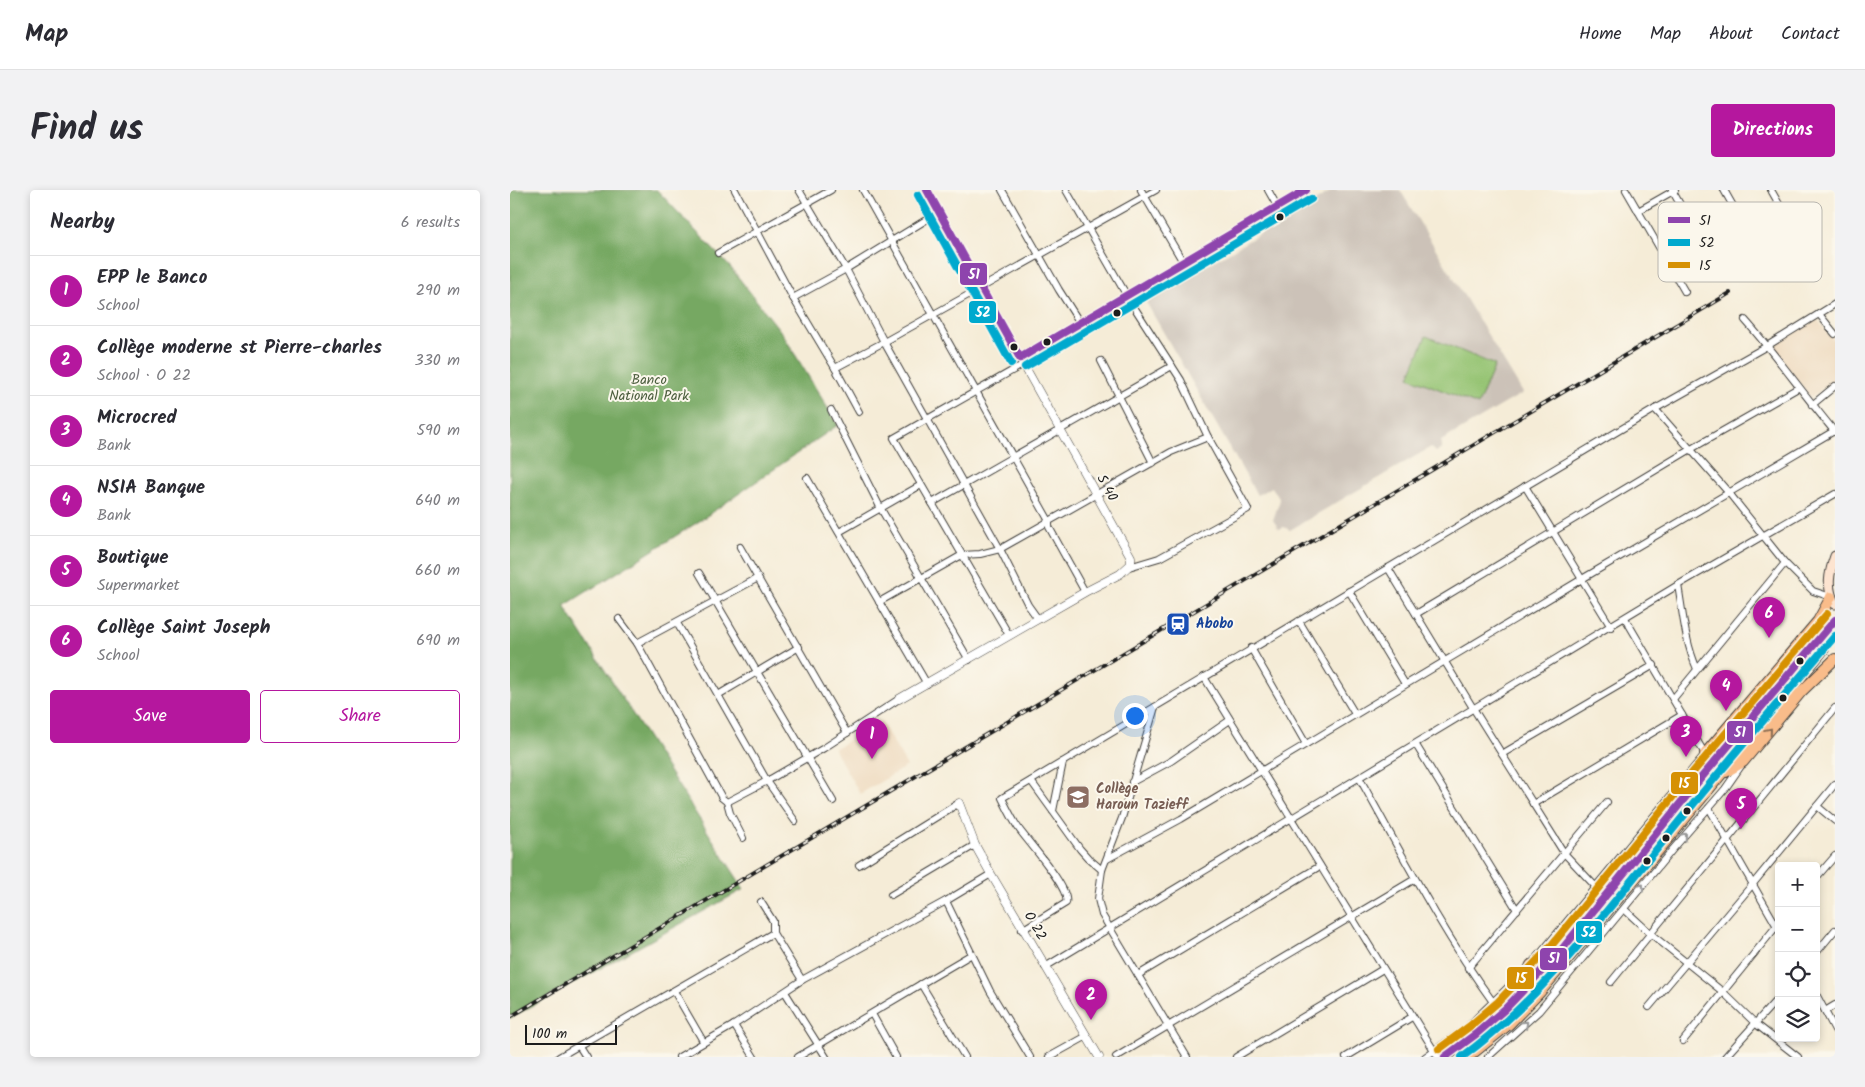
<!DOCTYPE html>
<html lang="en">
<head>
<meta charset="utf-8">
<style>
	body { margin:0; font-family:Kalam,sans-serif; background:#f2f2f3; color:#2b2b33 }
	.controls { position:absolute; right:15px; bottom:15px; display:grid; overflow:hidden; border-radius:5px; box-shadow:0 2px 8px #0003 }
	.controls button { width:45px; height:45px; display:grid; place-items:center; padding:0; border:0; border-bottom:1px solid #e1e1e2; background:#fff; color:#2b2b33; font:25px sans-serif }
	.scale { position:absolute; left:15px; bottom:12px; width:92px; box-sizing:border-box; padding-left:5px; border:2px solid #1c1c1c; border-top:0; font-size:14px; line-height:18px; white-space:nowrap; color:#1c1c1c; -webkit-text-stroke:4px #fbf7ec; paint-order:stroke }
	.you { position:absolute; left:624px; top:525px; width:18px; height:18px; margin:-12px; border:4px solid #fff; border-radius:50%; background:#1a73e8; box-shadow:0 0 0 8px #1a73e833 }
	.badge { display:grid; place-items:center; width:32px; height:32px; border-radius:50%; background:#b5179e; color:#fff; font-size:16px; font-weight:700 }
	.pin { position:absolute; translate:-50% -41px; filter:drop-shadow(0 1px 2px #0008) }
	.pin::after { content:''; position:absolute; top:26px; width:18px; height:15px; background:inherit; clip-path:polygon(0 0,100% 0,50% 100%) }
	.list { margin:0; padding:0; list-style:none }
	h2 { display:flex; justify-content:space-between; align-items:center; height:65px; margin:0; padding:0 20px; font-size:21px }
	h2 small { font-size:16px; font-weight:400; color:#7c7c81 }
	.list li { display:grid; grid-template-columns:32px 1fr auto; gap:15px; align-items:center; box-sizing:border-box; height:70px; padding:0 20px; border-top:1px solid #e1e1e2 }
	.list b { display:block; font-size:19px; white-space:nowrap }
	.list p { margin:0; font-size:16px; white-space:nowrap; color:#7c7c81 }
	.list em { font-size:16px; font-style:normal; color:#7c7c81 }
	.actions { display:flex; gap:10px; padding:15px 20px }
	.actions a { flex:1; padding:11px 0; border:1px solid #b5179e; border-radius:5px; text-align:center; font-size:18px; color:#b5179e }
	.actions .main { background:#b5179e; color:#fff }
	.icon { flex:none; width:28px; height:28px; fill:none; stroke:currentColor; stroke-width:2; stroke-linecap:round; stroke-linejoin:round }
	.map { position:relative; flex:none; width:1325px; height:867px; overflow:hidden; border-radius:5px }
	header { display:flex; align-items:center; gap:30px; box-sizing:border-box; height:70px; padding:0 25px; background:#fff; border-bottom:1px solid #e1e1e2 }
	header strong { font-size:24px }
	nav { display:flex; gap:28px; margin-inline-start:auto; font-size:18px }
	.intro { display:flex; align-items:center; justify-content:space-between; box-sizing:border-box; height:120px; padding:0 30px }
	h1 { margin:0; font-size:35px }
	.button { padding:12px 22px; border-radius:5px; background:#b5179e; color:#fff; font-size:18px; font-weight:700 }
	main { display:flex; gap:30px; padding:0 30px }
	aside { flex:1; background:#fff; border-radius:5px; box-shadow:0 2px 8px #0003 }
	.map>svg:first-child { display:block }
	.built { fill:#edd7ba }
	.industrial { fill:#ccc2b8 }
	.green { fill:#93c270; stroke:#586f46 }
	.forest { fill:#76a862; stroke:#49623f }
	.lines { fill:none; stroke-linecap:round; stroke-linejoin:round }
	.primary-tunnel { stroke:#cac2b2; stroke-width:10; stroke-dasharray:10 5; stroke-linecap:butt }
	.minor-casing { stroke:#3d3b38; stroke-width:8 }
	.tertiary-casing { stroke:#3d3b38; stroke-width:9 }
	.secondary-casing { stroke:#3d3b38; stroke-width:11 }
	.primary-casing { stroke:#3d3b38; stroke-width:12 }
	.minor { stroke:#fff; stroke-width:6 }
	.tertiary { stroke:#fff; stroke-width:8 }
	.secondary { stroke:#fde4d0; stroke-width:9 }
	.primary { stroke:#f9bc8a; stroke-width:10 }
	.rail-casing { stroke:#1c1c1c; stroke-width:4 }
	.rail { stroke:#fbf7ec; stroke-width:2; stroke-dasharray:5.5; stroke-linecap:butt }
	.bus-1-casing { stroke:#fbf7ec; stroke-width:11 }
	.bus-2-casing { stroke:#fbf7ec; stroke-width:11 }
	.bus-3-casing { stroke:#fbf7ec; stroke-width:11 }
	.bus-1 { stroke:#8e44ad; stroke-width:8 }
	.bus-2 { stroke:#00a9ce; stroke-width:8 }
	.bus-3 { stroke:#d69104; stroke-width:8 }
	.oneway { stroke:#8a6c53 }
	.oneway2 { stroke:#999 }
	.bus-dot { fill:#1c1c1c; stroke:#fbf7ec; stroke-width:2 }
	.labels { text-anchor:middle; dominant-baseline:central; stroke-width:4; stroke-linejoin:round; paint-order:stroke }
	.park-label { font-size:14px; fill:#4c5e3e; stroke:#fbf7ec }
	.street-label { font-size:14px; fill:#1c1c1c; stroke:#fbf7ec }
	.transit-label { font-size:14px; font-weight:bold; fill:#164399; stroke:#fbf7ec; text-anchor:start }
	.education-label { font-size:14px; font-weight:bold; fill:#785e54; stroke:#fbf7ec; text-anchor:start }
	.key { fill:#fbf7ec; stroke:#b8b5ae; stroke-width:1 }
	.key-label { font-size:14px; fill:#1c1c1c }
	.line-badge { stroke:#fbf7ec; stroke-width:2 }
	.badge-label { font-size:14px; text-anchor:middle; font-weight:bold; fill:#fff }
</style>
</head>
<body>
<header>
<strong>Map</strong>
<nav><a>Home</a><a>Map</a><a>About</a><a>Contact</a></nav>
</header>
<div class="intro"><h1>Find us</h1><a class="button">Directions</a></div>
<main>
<aside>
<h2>Nearby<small>6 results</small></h2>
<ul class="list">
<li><span class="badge">1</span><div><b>EPP le Banco</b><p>School</p></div><em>290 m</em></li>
<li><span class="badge">2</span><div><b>Collège moderne st Pierre-charles</b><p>School · O 22</p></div><em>330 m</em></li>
<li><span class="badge">3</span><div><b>Microcred</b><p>Bank</p></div><em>590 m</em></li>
<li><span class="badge">4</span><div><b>NSIA Banque</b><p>Bank</p></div><em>640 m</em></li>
<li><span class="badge">5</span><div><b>Boutique</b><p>Supermarket</p></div><em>660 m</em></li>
<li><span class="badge">6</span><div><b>Collège Saint Joseph</b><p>School</p></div><em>690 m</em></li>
</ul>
<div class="actions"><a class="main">Save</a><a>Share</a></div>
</aside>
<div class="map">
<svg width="1325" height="867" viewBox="0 0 1325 867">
	<rect width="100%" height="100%" fill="#fbf7ec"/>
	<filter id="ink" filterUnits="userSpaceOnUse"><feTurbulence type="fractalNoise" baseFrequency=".02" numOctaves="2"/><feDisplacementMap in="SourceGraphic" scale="10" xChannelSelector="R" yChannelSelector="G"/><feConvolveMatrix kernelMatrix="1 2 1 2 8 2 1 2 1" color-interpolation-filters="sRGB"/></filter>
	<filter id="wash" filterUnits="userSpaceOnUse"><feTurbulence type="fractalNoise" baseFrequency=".0096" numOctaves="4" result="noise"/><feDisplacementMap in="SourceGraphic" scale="20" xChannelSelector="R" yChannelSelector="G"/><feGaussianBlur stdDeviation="1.12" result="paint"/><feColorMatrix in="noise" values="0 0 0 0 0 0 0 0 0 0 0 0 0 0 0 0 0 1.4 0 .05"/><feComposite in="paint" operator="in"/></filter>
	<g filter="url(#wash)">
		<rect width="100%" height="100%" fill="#f5ecd7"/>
		<g class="built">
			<path d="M1307,129L1325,152V189L1301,208L1261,156Z"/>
			<path d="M371,531L397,576L350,604L324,559Z"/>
		</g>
		<path class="industrial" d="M823,0H890L1013,203L931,251L932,259L926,262L921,257L780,340L774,337L769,339L763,330L770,310L767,305L762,297L747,305L636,112Z"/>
		<path class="green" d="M916,146L985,175L968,215L899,187Z"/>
		<path class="forest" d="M0,0H147L221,78L272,143L328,235L188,332L54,416L234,699L0,828Z"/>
	</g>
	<g filter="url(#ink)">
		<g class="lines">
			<g class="primary-tunnel">
				<path d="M1306,452L1325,430"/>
				<path d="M1314,459L1325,446"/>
			</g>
			<g class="minor-casing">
				<g id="minor">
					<path d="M225,0L283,108L325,178L349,222"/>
					<path d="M289,0L336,79L374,152L490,359L518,415L528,429"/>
					<path d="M353,0L539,331V337L575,402"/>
					<path d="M417,0L510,168"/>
					<path d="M492,0L549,100L570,133"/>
					<path d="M556,0L617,106L671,190L698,247L738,319L649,368L619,377"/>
					<path d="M631,0L673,72"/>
					<path d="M758,0L767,16"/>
					<path d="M1116,0L1175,102"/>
					<path d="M1162,0L1207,80"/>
					<path d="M1214,0L1245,55"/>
					<path d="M1261,0L1282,37"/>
					<path d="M1128,21L1165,0"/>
					<path d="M208,63L321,0"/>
					<path d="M283,108L336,79L429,22"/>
					<path d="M1309,124L1325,144"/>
					<path d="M1235,130C1267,166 1294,205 1325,242"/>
					<path d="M591,171L643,273"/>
					<path d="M325,178L374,152L646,0"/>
					<path d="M1302,215L1325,196"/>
					<path d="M1145,219L1219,303L1275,373L1303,401L1321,407"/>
					<path d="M321,220L371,319L459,470"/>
					<path d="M297,288L417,494"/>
					<path d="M1015,296L1101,437"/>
					<path d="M422,313L662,176"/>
					<path d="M329,342L411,295"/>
					<path d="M230,357L337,543"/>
					<path d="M878,378L963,518L1054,663L1086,697"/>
					<path d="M189,383L323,611"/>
					<path d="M1168,395C1173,424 1175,452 1187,479"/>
					<path d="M839,401L895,494"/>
					<path d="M369,412L452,365L470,364L490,359L661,262L698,247"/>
					<path d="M906,424L1181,259L1288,198"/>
					<path d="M109,429L127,453L212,608L217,612L257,591L314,558L389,509"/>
					<path d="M789,431L845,524"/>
					<path d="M167,433L257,591L285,631"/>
					<path d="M499,445L384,248L514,174"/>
					<path d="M127,453L248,388"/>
					<path d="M741,458L796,554"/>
					<path d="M694,487L928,867"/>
					<path d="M208,505L289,457"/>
					<path d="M1163,509L1275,373"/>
					<path d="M645,517L612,628L592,680L588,709L592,725L677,867"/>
					<path d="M906,555L1007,720"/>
					<path d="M992,564L1144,475"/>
					<path d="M850,589C892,664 932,742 983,812"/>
					<path d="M521,591L570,659L578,668L592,680"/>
					<path d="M622,592L661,571L720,530"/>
					<path d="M217,612L220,623L233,648"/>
					<path d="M1023,614L1172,525"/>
					<path d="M1307,616L1325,631"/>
					<path d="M1199,618L1269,740"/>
					<path d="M543,621L553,572"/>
					<path d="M597,669L671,629L1072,389L1324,241"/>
					<path d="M349,675L449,613"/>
					<path d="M1306,688L1325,666"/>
					<path d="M381,705L465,655"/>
					<path d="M436,711L480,801L520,867"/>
					<path d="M251,712L263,731V743L292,790"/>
					<path d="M1114,719L1141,744L1213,802L1246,834L1288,867"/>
					<path d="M512,740L556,713C561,699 518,652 509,639C502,629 497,618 492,608L1145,219L1257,156L1325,114"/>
					<path d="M1306,763L1325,740"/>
					<path d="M535,777L1168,395L1325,304"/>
					<path d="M958,778L1097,612"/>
					<path d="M628,785L810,676"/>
					<path d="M1101,792L1325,518"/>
					<path d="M411,794L462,764"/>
					<path d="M164,801L193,851"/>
					<path d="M275,802L316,867"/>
					<path d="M1306,804L1325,840"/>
					<path d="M1139,817L1242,695L1325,594"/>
					<path d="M1315,821L1325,815"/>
					<path d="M362,824L386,867"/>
					<path d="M224,835L244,867"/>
					<path d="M1173,851L1269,733"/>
					<path d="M69,856L76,867"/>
					<path d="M49,867L263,743"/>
					<path d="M169,867L224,835L292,790L436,711L481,684"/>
					<path d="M288,867L411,794L455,867"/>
					<path d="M539,867L577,846"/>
					<path d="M606,867L905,689"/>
					<path d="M726,867L873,779"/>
					<path d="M836,867L902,827"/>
					<path d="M915,867L957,837L1021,775L1195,564L1115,428"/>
					<path d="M978,867L1029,821L1163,659L1215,599L1231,576"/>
					<path d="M1215,867L1269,807"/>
				</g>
			</g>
			<g class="tertiary-casing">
				<g id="tertiary">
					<path d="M389,509L575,402L610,384L621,374V367L510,168L796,0"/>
					<path d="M449,613L465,655L481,684L589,867"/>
				</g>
			</g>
			<g class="secondary-casing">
				<path id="secondary" d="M1325,366C1319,383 1316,398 1325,414"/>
			</g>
			<g class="primary-casing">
				<g id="primary">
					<path d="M1216,582L1233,572L1291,502L1325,469"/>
					<path d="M1194,584L1195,564L1308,431L1321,407"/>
					<path d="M1008,803L1021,775"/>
					<path d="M935,867C1017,812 1076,729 1138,653C1193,585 1250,519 1306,452"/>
					<path d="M958,867L999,834L1030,802L1158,649L1314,459"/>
				</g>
			</g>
			<use href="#minor" class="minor"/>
			<use href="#tertiary" class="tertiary"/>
			<use href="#secondary" class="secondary"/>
			<use href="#primary" class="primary"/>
			<g class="rail-casing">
				<path id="rail" d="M0,827L1220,103"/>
			</g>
			<use href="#rail" class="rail"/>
			<g class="bus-1-casing">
				<g id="bus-1">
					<path d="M417,0L510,168"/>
					<path d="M510,168L796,0"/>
					<path d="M935,867L966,844L995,819L1049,763L1191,588L1325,430"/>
				</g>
			</g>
			<g class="bus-2-casing">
				<g id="bus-2">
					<path d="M408,5L501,173"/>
					<path d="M515,177L801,9"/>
					<path d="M952,867C1033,808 1092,726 1155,649C1210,580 1268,513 1325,446"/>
				</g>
			</g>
			<g class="bus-3-casing">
				<path id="bus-3" d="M929,859L960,836L988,812L1041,756L1183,582L1317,424"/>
			</g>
			<use href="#bus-1" class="bus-1"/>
			<use href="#bus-2" class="bus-2"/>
			<use href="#bus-3" class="bus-3"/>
		</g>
		<defs><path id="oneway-chevron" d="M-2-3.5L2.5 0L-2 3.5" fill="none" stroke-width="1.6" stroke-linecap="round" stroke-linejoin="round" transform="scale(1.25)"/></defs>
		<use class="oneway" href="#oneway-chevron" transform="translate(1259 541) rotate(-50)"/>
		<g class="oneway2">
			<use href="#oneway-chevron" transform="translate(1174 646) rotate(-49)"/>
			<use href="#oneway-chevron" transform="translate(1131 697) rotate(-51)"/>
			<use href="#oneway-chevron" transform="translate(1015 834) rotate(-43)"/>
		</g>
	</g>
	<defs>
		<g id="station-square" transform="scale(1.25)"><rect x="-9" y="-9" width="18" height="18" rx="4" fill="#1a4fb4" stroke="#fbf7ec"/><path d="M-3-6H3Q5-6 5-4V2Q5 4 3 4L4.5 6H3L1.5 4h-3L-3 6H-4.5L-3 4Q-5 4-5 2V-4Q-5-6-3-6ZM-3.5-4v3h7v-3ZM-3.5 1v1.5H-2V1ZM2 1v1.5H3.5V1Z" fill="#fff"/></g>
		<g id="university-square" transform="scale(1.25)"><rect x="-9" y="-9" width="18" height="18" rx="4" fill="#8d6e63" stroke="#fbf7ec"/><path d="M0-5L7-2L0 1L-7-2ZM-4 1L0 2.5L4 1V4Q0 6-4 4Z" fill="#fff"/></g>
	</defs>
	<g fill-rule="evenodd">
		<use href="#station-square" x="668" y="434"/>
		<use href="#university-square" x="568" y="607"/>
	</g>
	<g class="bus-dot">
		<circle cx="770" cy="27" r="4.5"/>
		<circle cx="607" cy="123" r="4.5"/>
		<circle cx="537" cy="152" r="4.5"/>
		<circle cx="504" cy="157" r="4.5"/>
		<circle cx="1290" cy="471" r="4.5"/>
		<circle cx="1273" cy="508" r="4.5"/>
		<circle cx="1177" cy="621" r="4.5"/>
		<circle cx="1156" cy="648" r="4.5"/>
		<circle cx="1137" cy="671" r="4.5"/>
	</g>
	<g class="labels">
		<g class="park-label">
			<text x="139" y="190">Banco<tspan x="139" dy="16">National Park</tspan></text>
		</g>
		<g class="street-label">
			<text transform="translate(597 298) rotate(61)">S 40</text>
			<text transform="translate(525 736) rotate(60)">O 22</text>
		</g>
		<g class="transit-label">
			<text x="686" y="434">Abobo</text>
		</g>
		<g class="education-label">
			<text x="586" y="599">Collège<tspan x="586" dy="16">Haroun Tazieff</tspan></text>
		</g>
	</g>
	<rect x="1148" y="12" width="164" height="80" rx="8" class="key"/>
	<rect x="1158" y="27" width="22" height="6" fill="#8e44ad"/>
	<rect x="1158" y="49" width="22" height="7" fill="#00a9ce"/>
	<rect x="1158" y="72" width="22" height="6" fill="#d69104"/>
	<g class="key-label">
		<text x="1189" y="35">51</text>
		<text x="1189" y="57">52</text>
		<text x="1189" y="80">15</text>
	</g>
	<g class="line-badge">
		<rect x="449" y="72" width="29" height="24" rx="5" fill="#8e44ad"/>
		<rect x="458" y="110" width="29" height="24" rx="5" fill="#00a9ce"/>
		<rect x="1216" y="530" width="28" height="24" rx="5" fill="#8e44ad"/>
		<rect x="1160" y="581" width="29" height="24" rx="5" fill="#d69104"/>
		<rect x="1065" y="730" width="28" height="24" rx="5" fill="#00a9ce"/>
		<rect x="1029" y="757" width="29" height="24" rx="5" fill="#8e44ad"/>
		<rect x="996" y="776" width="29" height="24" rx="5" fill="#d69104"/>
	</g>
	<g class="badge-label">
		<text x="464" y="89">51</text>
		<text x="473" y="127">52</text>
		<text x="1230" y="547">51</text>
		<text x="1174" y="598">15</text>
		<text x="1079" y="747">52</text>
		<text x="1044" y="773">51</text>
		<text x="1011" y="793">15</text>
	</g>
</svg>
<div class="controls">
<button>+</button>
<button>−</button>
<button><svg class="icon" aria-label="locate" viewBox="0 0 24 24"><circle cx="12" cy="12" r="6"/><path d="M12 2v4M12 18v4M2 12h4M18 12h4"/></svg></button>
<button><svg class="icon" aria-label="layers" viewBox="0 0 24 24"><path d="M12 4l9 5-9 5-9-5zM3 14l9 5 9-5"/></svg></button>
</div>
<div class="scale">100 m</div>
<div class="you"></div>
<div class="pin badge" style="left:362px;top:569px">1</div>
<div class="pin badge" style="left:581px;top:830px">2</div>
<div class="pin badge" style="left:1176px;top:567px">3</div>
<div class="pin badge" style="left:1216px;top:521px">4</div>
<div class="pin badge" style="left:1231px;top:639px">5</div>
<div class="pin badge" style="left:1259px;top:448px">6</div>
</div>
</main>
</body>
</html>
